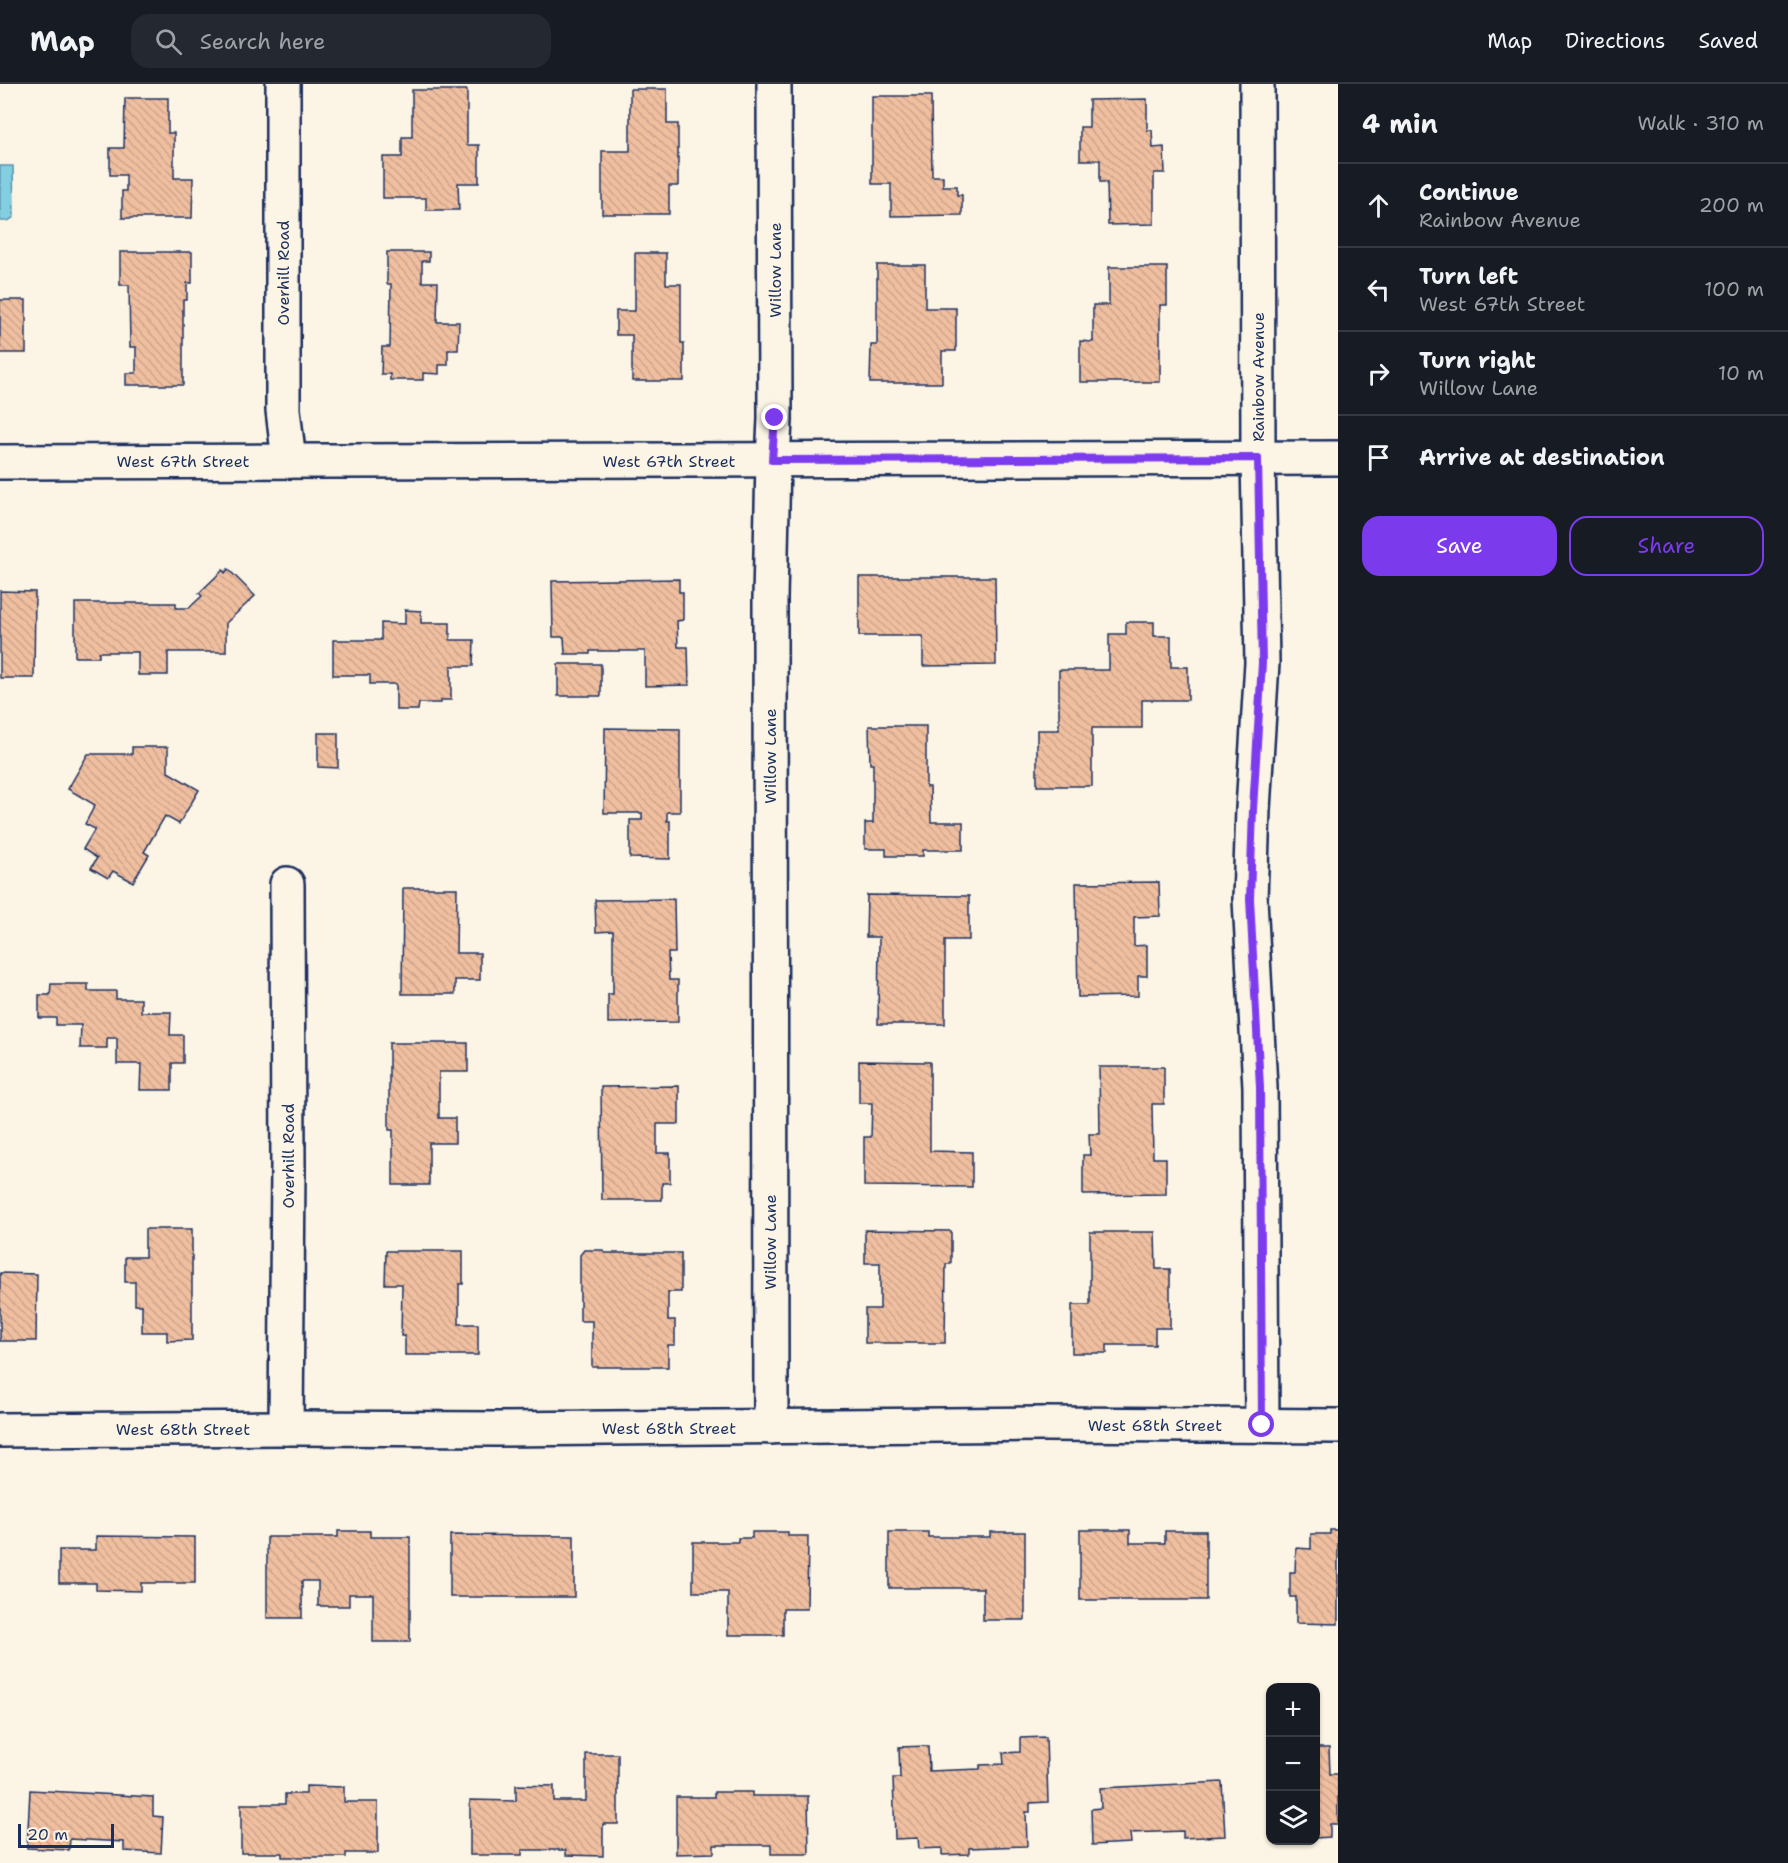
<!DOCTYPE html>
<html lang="en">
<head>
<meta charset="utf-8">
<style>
	body { margin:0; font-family:"Shantell Sans",sans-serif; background:#242831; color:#f1f3f6 }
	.controls { position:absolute; right:18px; bottom:18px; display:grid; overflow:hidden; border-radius:12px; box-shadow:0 2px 4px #0004 }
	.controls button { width:54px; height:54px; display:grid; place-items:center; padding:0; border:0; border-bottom:2px solid #363941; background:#171b24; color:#f1f3f6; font:30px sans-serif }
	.scale { position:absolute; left:18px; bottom:15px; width:96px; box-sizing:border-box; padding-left:6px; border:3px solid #1b2f5e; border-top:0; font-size:16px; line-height:21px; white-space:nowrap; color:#1b2f5e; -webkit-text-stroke:4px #fcf5e5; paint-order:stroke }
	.stop { position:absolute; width:18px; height:18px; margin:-14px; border:4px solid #7c3aed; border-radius:50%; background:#fff }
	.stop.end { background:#7c3aed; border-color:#fff; box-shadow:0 2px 6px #0008 }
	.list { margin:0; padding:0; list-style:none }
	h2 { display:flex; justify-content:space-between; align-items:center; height:78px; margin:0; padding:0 24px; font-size:26px }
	h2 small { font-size:20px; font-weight:400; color:#9ea1a6 }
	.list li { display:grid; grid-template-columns:39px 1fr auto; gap:18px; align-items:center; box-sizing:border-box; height:84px; padding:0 24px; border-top:2px solid #363941 }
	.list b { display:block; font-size:22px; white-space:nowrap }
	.list p { margin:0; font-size:20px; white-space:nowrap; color:#9ea1a6 }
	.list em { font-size:20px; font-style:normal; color:#9ea1a6 }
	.actions { display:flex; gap:12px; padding:18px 24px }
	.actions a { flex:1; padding:14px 0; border:2px solid #7c3aed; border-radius:18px; text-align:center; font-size:21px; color:#7c3aed }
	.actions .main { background:#7c3aed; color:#fff }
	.icon { flex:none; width:33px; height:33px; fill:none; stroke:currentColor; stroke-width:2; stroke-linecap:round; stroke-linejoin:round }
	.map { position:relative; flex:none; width:1338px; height:1779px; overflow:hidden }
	header { display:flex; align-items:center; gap:36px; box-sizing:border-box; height:84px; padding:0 30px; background:#171b24; border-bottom:2px solid #363941 }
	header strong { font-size:28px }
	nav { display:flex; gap:33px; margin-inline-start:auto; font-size:21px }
	.search { width:420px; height:54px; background:#242831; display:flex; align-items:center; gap:15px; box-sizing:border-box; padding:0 21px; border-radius:18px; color:#9ea1a6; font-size:22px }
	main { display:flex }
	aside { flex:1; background:#171b24 }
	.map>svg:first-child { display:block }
	.water { fill:#81cfe0; stroke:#588fac; stroke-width:1.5 }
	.building { fill:url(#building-back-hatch); stroke:#1b2f5e; stroke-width:1.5 }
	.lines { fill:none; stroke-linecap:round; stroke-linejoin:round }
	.minor-casing { stroke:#1b2f5e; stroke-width:38 }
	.minor { stroke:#fcf5e5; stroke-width:33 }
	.route { stroke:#7c3aed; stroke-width:8 }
	.labels { text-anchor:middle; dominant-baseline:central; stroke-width:5; stroke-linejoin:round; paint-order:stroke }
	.street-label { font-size:16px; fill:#1b2f5e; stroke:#fcf5e5 }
</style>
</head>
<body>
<header>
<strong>Map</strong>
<div class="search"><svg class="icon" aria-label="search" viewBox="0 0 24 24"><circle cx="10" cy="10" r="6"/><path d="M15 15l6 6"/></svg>Search here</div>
<nav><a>Map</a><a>Directions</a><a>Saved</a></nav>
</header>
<main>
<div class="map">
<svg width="1338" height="1779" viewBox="0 0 1338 1779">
	<defs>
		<pattern id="building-back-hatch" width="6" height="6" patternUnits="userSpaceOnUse" patternTransform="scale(1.5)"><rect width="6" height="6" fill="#f0bfa0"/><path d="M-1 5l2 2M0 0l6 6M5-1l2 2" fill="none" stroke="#cda48c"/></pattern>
	</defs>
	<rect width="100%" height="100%" fill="#fcf5e5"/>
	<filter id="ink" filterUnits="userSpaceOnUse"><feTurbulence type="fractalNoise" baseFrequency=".0167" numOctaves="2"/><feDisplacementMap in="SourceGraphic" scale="12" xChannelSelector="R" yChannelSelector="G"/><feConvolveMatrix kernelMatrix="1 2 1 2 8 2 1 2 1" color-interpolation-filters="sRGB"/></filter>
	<g filter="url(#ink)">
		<path class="water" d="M0,82H13L14,133L8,137H0Z"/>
		<g class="building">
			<path d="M630,5H667V40H678V102H669V130H602V67H630Z"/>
			<path d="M412,6H467V61H479V99H458L459,126H426V114H383V73H402V53H412Z"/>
			<path d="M872,12H931L932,92H943V102H957V111H962V131L891,132V100H872Z"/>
			<path d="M125,14H168V49H174V94H193L192,134H122V107H126V91H110V64H124Z"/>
			<path d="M1147,15V46H1152L1153,64L1164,63L1165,89H1154V140L1108,141L1107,98H1100V76H1080V43H1089V16Z"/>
			<path d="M120,168H192V199H187V216H183V301H126V289H136V263H130L129,201H120Z"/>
			<path d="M387,168H429V177H422V198H438L437,238H459L458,266H448V281H439V290L423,289V296H390V290H381L382,263H390L391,200H387Z"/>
			<path d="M635,169H666V200H681V259H684V297H632V251H616V227H635Z"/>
			<path d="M877,181H925V224H956V267H942V299H870L871,261H877Z"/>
			<path d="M1109,183H1167V221H1160V298H1080V257L1093,258V221H1109Z"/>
			<rect x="0" y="216" width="26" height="53"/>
			<path d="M228,485L255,512L226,539V568H168V591H138V568H99V573H75V519H176V524H189L202,512L199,509L223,486L225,489Z"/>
			<path d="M859,493H995L996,581L923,582V552H859Z"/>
			<path d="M679,495V508H683V536L677,537L678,563H688L689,601L645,602V567H590V570H565L564,553H553L552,497Z"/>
			<path d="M0,507L35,508L34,594H0Z"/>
			<path d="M405,526L421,527V539H450V556H474L473,582H451V616H441V619H419L418,626H396V600H370V591H333V556H381V539L405,540Z"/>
			<path d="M1126,538H1154V552H1171V583H1188V616H1142V644H1092V702H1037V646H1059V586H1109V550H1126Z"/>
			<rect x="558" y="580" width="43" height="32"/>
			<path d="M869,642H926V703H930L931,738H963V766H923V772H886V765H865V739H873V680H870Z"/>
			<path d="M605,644L680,645V728H667V737H670V775L630,774V736H642V729H604Z"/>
			<path d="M318,649H338V684L318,683Z"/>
			<path d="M132,663H168V688L199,706L179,740L165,732L144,768L149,771L133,798L113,787L108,794L91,784L97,774L83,765L95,745L85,740L95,721L68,705L88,670H132Z"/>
			<path d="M1159,798L1160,832L1134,833V862L1147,861V892H1138V912L1078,913L1076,799Z"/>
			<path d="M403,804H457L456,869H480V896H455V910H402Z"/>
			<path d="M867,811L969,812V856H945V940H878L879,853H866Z"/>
			<path d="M674,815L675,869H668L669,896H678V938L608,939V910H613V847L596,848L595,816Z"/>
			<path d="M51,900H88V907H116V915H141V928H171L170,951H183V979H172V1006H140L141,980H117V954H107V964H80L81,941H56V934H39V911H50Z"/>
			<path d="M389,959H468V988H439V1034H455V1059H429V1101H393V1046H389Z"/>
			<path d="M859,977L930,978V1067L972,1068V1103L864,1102V1053H871L872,1019H859Z"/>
			<path d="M1099,983H1164V1020H1152L1153,1074H1166V1110L1083,1111V1071H1090L1089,1050H1100Z"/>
			<path d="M679,1002V1040H657V1069H670V1099H662V1116H602L601,1003Z"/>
			<path d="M145,1145H192V1256L167,1257V1248H142V1221H135V1198H125V1173H145Z"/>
			<path d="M865,1146L951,1147V1180H946L945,1259H865V1225H880V1179H865Z"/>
			<path d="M1090,1148H1155L1156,1185H1170V1244H1155V1261H1107V1269H1072V1221H1090Z"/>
			<path d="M584,1166H602L605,1169H681V1208H668V1236H675V1261H668V1283H592V1237H580V1171Z"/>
			<path d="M386,1167H463V1200H459V1240H478V1271H405V1252H401L402,1200H385Z"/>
			<path d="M0,1189L37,1190L36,1257H0Z"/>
			<path d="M1080,1446H1130V1459H1165V1447H1206V1516H1080Z"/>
			<path d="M1330,1446H1338V1540L1296,1539V1513H1290V1488H1295L1296,1464L1311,1465V1450H1330Z"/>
			<path d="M338,1447H370V1453H410V1558H373V1510H349V1522H318V1497H302V1534H267V1453H338Z"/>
			<path d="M752,1448H788V1452H808L807,1525H783V1551H728V1508H693V1458H738V1454H752Z"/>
			<path d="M889,1448H928V1453H990V1448H1025V1536H983V1504H889Z"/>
			<path d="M450,1451L574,1452V1513H450Z"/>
			<path d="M96,1452L195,1453V1499H141V1507L96,1506V1499H59V1466H96Z"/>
			<path d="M1046,1653L1048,1718L1030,1719V1728H1026L1027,1762L969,1764V1770L942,1771V1764L919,1765L918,1754L895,1755L893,1694H900L899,1663L928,1662L929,1687L980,1685V1681L1004,1680L1003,1669L1020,1668V1654Z"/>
			<path d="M1316,1664H1329L1330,1690H1338V1740H1330V1753L1316,1754Z"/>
			<path d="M586,1670H618V1740H603V1772L566,1771V1766H522V1771H470V1716L516,1717V1701L554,1702V1717H586Z"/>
			<path d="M1222,1698L1225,1752L1183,1754V1747L1130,1749L1131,1759L1092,1761L1091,1725L1101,1724L1100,1704Z"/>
			<path d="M306,1702L344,1703V1718H378V1769H346V1773H282V1769H241V1720H285V1710H306Z"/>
			<path d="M30,1706L153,1713V1732L163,1733L161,1769L124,1767V1758L70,1755L69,1766L27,1764Z"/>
			<path d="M714,1708H752V1712H808L809,1770H771V1761H714V1769L676,1770V1713H714Z"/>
		</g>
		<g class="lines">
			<g class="minor-casing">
				<g id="minor">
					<path d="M283,0V326L289,377"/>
					<path d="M1257,0L1258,374L1262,579L1253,725L1250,815L1260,1003L1262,1341"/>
					<path d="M0,378L1338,374"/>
					<path d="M771,1343L770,515L773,377L775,335L774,0"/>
					<path d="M286,1344L288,1082L287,800"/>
					<path d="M0,1346L286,1344L499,1345L1045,1340L1338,1342"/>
				</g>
			</g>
			<use href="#minor" class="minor"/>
		</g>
	</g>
	<g class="lines" filter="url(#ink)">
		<path class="route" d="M775,334L772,376L1258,374L1262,579L1253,725L1250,815L1260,1003L1262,1341"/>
	</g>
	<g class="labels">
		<g class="street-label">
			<text transform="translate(775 186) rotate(-90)">Willow Lane</text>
			<text transform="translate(283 189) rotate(-90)">Overhill Road</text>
			<text transform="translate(1258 293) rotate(-90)">Rainbow Avenue</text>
			<text x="183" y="377">West 67th Street</text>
			<text x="669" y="377">West 67th Street</text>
			<text transform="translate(770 672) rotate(-90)">Willow Lane</text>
			<text transform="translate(288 1072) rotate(-90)">Overhill Road</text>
			<text transform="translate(770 1158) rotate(-90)">Willow Lane</text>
			<text x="1155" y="1341">West 68th Street</text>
			<text x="669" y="1344">West 68th Street</text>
			<text x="183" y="1345">West 68th Street</text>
		</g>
	</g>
</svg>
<div class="controls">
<button>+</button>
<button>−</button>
<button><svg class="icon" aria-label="layers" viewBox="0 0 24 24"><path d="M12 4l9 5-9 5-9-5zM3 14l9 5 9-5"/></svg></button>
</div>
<div class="scale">20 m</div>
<div class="stop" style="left:1262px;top:1341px"></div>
<div class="stop end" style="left:775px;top:334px"></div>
</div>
<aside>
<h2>4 min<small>Walk · 310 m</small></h2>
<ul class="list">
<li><svg class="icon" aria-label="ahead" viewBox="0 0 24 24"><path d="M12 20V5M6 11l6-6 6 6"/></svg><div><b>Continue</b><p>Rainbow Avenue</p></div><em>200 m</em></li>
<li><svg class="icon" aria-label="left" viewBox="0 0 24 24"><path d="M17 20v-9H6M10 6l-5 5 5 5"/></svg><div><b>Turn left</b><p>West 67th Street</p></div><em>100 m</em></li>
<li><svg class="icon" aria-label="right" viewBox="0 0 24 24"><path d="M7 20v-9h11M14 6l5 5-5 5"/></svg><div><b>Turn right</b><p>Willow Lane</p></div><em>10 m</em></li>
<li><svg class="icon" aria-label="arrive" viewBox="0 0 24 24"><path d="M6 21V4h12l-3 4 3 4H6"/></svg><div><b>Arrive at destination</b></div></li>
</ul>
<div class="actions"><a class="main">Save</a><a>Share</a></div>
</aside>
</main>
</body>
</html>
